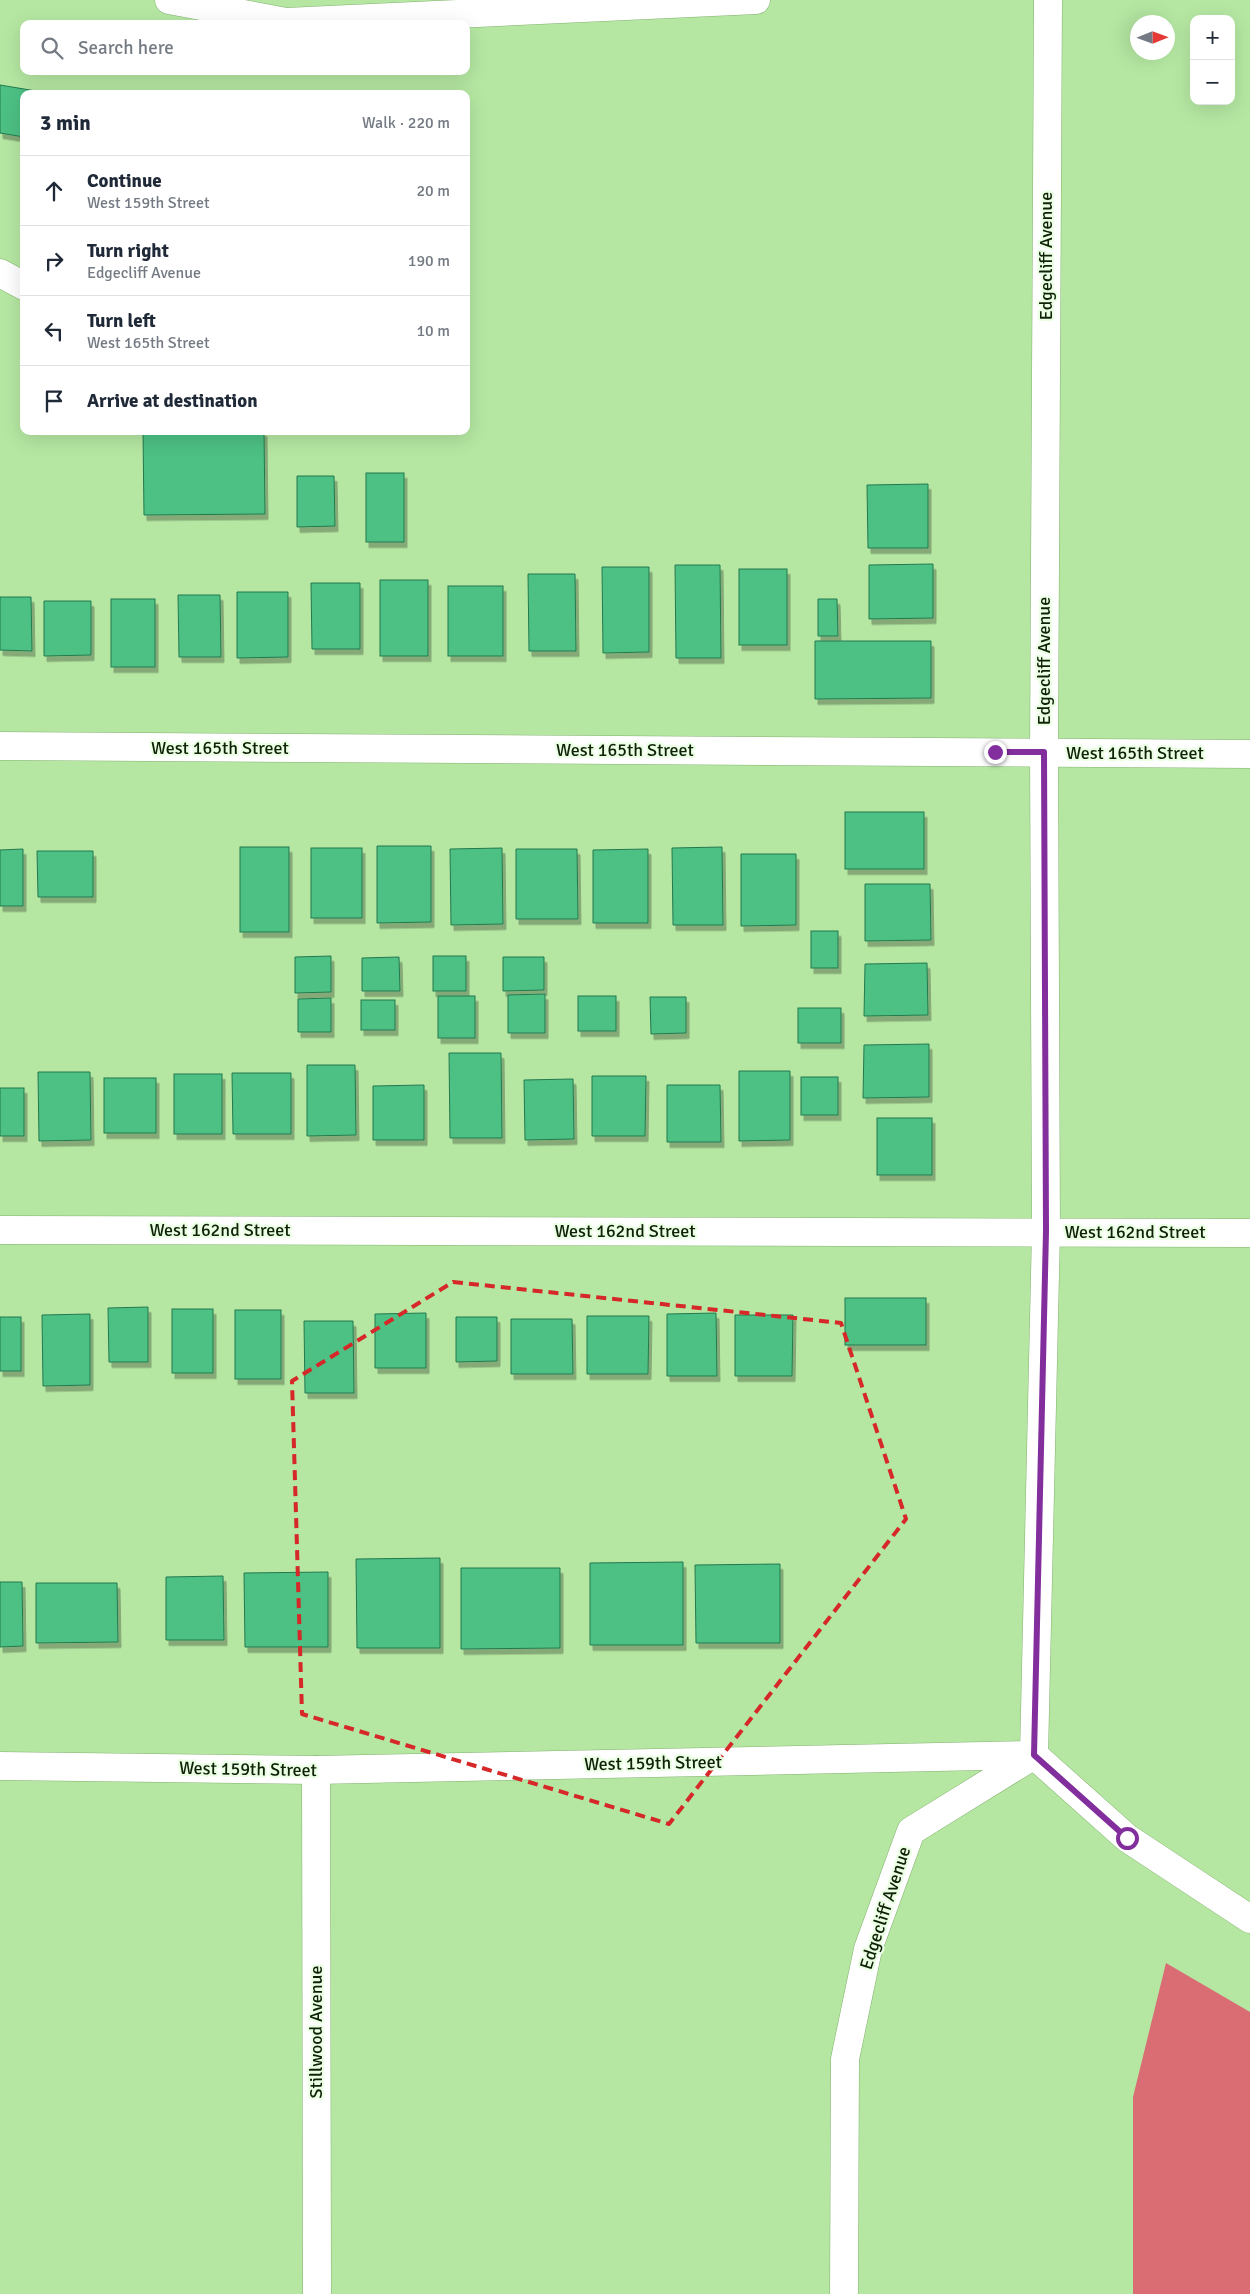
<!DOCTYPE html>
<html lang="en">
<head>
<meta charset="utf-8">
<style>
	body { margin:0; font-family:Signika,sans-serif; background:#f6f6f7; color:#1f2937 }
	.controls { position:absolute; right:15px; top:15px; display:grid; overflow:hidden; border-radius:10px; box-shadow:0 5px 20px #0002 }
	.controls button { width:45px; height:45px; display:grid; place-items:center; padding:0; border:0; border-bottom:1px solid #e0e1e3; background:#fff; color:#1f2937; font:25px sans-serif }
	.compass { position:absolute; left:1130px; top:15px; width:45px; height:45px; border-radius:50%; background:#fff; box-shadow:0 5px 20px #0002; rotate:89deg }
	.stop { position:absolute; width:15px; height:15px; margin:-11px; border:4px solid #832e9d; border-radius:50%; background:#fff }
	.stop.end { background:#832e9d; border-color:#fff; box-shadow:0 1px 5px #0008 }
	.list { margin:0; padding:0; list-style:none }
	h2 { display:flex; justify-content:space-between; align-items:center; height:65px; margin:0; padding:0 20px; font-size:21px }
	h2 small { font-size:16px; font-weight:400; color:#747a83 }
	.list li { display:grid; grid-template-columns:32px 1fr auto; gap:15px; align-items:center; box-sizing:border-box; height:70px; padding:0 20px; border-top:1px solid #e0e1e3 }
	.list b { display:block; font-size:19px; white-space:nowrap }
	.list p { margin:0; font-size:16px; white-space:nowrap; color:#747a83 }
	.list em { font-size:16px; font-style:normal; color:#747a83 }
	.icon { flex:none; width:28px; height:28px; fill:none; stroke:currentColor; stroke-width:2; stroke-linecap:round; stroke-linejoin:round }
	.map { position:relative; flex:none; width:1250px; height:2294px; overflow:hidden }
	.search { position:absolute; background:#fff; box-shadow:0 5px 20px #0002; left:20px; top:20px; width:450px; height:55px; display:flex; align-items:center; gap:12px; box-sizing:border-box; padding:0 18px; border-radius:10px; color:#747a83; font-size:19px }
	.panel { position:absolute; background:#fff; box-shadow:0 5px 20px #0002; left:20px; top:90px; width:450px; height:345px; border-radius:10px }
	.map>svg:first-child { display:block }
	.forest { fill:#da6c74 }
	.building { fill:#4dc084; stroke:#23794e; filter:url(#shadow) }
	.lines { fill:none; stroke-linecap:round; stroke-linejoin:round }
	.street-casing { stroke:#82b26f; stroke-width:29 }
	.primary-casing { stroke:#82b26f; stroke-width:29 }
	.street { stroke:#fff; stroke-width:28 }
	.primary { stroke:#fff; stroke-width:28 }
	.route { stroke:#832e9d; stroke-width:6 }
	.marked { fill:none; stroke:#d62828; stroke-width:4; stroke-dasharray:10 6; stroke-linejoin:round }
	.labels { text-anchor:middle; dominant-baseline:central; stroke-width:4.5; stroke-linejoin:round; paint-order:stroke }
	.street-label { font-size:18px; fill:#0f2107; stroke:#eaffe3 }
</style>
</head>
<body>
<div class="map">
<svg width="1250" height="2294" viewBox="0 0 1250 2294">
	<defs>
		<filter id="shadow"><feDropShadow dx="3" dy="5.5" stdDeviation="0" flood-color="#0004"/></filter>
	</defs>
	<rect width="100%" height="100%" fill="#b5e7a2"/>
	<path class="forest" d="M1166,1963L1250,2012V2294H1133V2097Z"/>
	<g class="building">
		<path d="M0,85L54,94H24V137L0,133Z"/>
		<path d="M143,431H264L265,514L144,515Z"/>
		<rect x="366" y="473" width="38" height="69"/>
		<path d="M297,476H334L335,526L297,527Z"/>
		<path d="M928,484V548H868L867,485Z"/>
		<path d="M933,564V618L869,619V565Z"/>
		<path d="M675,565H720L721,658H676Z"/>
		<path d="M602,567H649V652L603,653Z"/>
		<rect x="739" y="569" width="48" height="76"/>
		<path d="M528,574H575L576,651H529Z"/>
		<rect x="380" y="580" width="48" height="76"/>
		<path d="M311,583H360V649H312Z"/>
		<rect x="448" y="586" width="55" height="70"/>
		<path d="M237,592H288V657L237,658Z"/>
		<path d="M178,595H220L221,657H179Z"/>
		<path d="M0,597H31L32,651L0,650Z"/>
		<rect x="111" y="599" width="44" height="68"/>
		<path d="M818,599H837L838,636H818Z"/>
		<path d="M44,601H91V655L44,656Z"/>
		<path d="M815,641H931V698L815,699Z"/>
		<rect x="845" y="812" width="79" height="57"/>
		<path d="M377,846H431V922L377,923Z"/>
		<rect x="240" y="847" width="49" height="85"/>
		<path d="M722,847L723,925H673L672,848Z"/>
		<rect x="311" y="848" width="51" height="70"/>
		<path d="M502,848L503,924L451,925L450,849Z"/>
		<path d="M23,849V906H0V850Z"/>
		<path d="M516,849H577L578,919H516Z"/>
		<path d="M648,849V923H593V850Z"/>
		<path d="M37,851H93V897H38Z"/>
		<path d="M741,854H796V925L741,926Z"/>
		<path d="M865,884H930L931,940L865,941Z"/>
		<rect x="811" y="931" width="27" height="37"/>
		<path d="M331,956V992L295,993V957Z"/>
		<rect x="433" y="956" width="33" height="35"/>
		<path d="M399,957L400,991H362V958Z"/>
		<path d="M503,957H544V990L503,991Z"/>
		<path d="M927,963L928,1015L864,1016L865,964Z"/>
		<path d="M545,994V1033H508V995Z"/>
		<rect x="438" y="996" width="37" height="42"/>
		<rect x="578" y="996" width="38" height="35"/>
		<path d="M650,997H686V1033L651,1034Z"/>
		<path d="M331,998V1032H298V999Z"/>
		<rect x="361" y="1000" width="34" height="30"/>
		<rect x="798" y="1008" width="43" height="35"/>
		<path d="M929,1044V1097L863,1098L864,1045Z"/>
		<path d="M449,1053H501L502,1138H450Z"/>
		<path d="M307,1065H355L356,1135L307,1136Z"/>
		<path d="M739,1071H790V1140L739,1141Z"/>
		<path d="M38,1072H90L91,1140L39,1141Z"/>
		<path d="M232,1073H291V1134H233Z"/>
		<rect x="174" y="1074" width="48" height="60"/>
		<path d="M592,1076H646L645,1136H592Z"/>
		<rect x="801" y="1077" width="37" height="38"/>
		<rect x="104" y="1078" width="52" height="55"/>
		<path d="M573,1079L574,1139L525,1140L524,1080Z"/>
		<path d="M424,1085V1140H373V1086Z"/>
		<path d="M667,1085H720L721,1142H667Z"/>
		<rect x="0" y="1088" width="24" height="48"/>
		<rect x="877" y="1118" width="55" height="57"/>
		<rect x="845" y="1298" width="81" height="47"/>
		<path d="M148,1307V1362H109L108,1308Z"/>
		<rect x="172" y="1309" width="41" height="64"/>
		<rect x="235" y="1310" width="46" height="69"/>
		<path d="M426,1313V1368H375V1314Z"/>
		<path d="M716,1313L717,1376H667V1314Z"/>
		<path d="M90,1314V1385L43,1386L42,1315Z"/>
		<path d="M735,1315H793L792,1376H735Z"/>
		<path d="M587,1316H649L648,1374H587Z"/>
		<rect x="0" y="1317" width="21" height="54"/>
		<path d="M456,1317H497V1361L456,1362Z"/>
		<path d="M511,1319H572L573,1374H511Z"/>
		<path d="M304,1321H353L354,1393H305Z"/>
		<path d="M440,1558V1648H357L356,1559Z"/>
		<path d="M683,1562V1645H590V1563Z"/>
		<path d="M780,1564V1643H696L695,1565Z"/>
		<path d="M461,1568H560V1648L461,1649Z"/>
		<path d="M328,1572V1647H245L244,1573Z"/>
		<path d="M223,1576L224,1640H166V1577Z"/>
		<path d="M0,1582H22L23,1646L0,1647Z"/>
		<path d="M36,1583H117L118,1642L36,1643Z"/>
	</g>
	<g class="lines">
		<g class="street-casing">
			<g id="street">
				<path d="M0,273L24,286"/>
				<path d="M0,746L1250,754"/>
				<path d="M0,1230L1250,1233"/>
				<path d="M0,1766L316,1770L1034,1755L1127,1838L1250,1919"/>
				<path d="M316,1770L317,2294"/>
				<path d="M844,2294L845,2059L868,1949L911,1831L1034,1755L1046,1231L1044,752L1048,0"/>
			</g>
		</g>
		<g class="primary-casing">
			<path id="primary" d="M169,0L286,22L756,0"/>
		</g>
		<use href="#street" class="street"/>
		<use href="#primary" class="primary"/>
	</g>
	<g class="lines">
		<path class="route" d="M995,752H1044L1046,1231L1034,1755L1127,1838"/>
	</g>
	<path class="marked" d="M453,1282L841,1323L906,1519L669,1824L302,1714L292,1381Z"/>
	<g class="labels">
		<g class="street-label">
			<text transform="translate(1046 256) rotate(-90)">Edgecliff Avenue</text>
			<text transform="translate(1044 661) rotate(-90)">Edgecliff Avenue</text>
			<text x="220" y="748">West 165th Street</text>
			<text x="625" y="750">West 165th Street</text>
			<text x="1135" y="753">West 165th Street</text>
			<text x="220" y="1230">West 162nd Street</text>
			<text x="625" y="1231">West 162nd Street</text>
			<text x="1135" y="1232">West 162nd Street</text>
			<text transform="translate(653 1763) rotate(-1)">West 159th Street</text>
			<text transform="translate(248 1769) rotate(1)">West 159th Street</text>
			<text transform="translate(885 1908) rotate(-72)">Edgecliff Avenue</text>
			<text transform="translate(316 2032) rotate(-90)">Stillwood Avenue</text>
		</g>
	</g>
</svg>
<div class="controls">
<button>+</button>
<button>−</button>
</div>
<svg class="compass" viewBox="-18 -18 36 36"><path d="M0-13l5 13h-10z" fill="#e53935"/><path d="M0 13l5-13h-10z" fill="#747a83"/></svg>
<div class="stop" style="left:1127px;top:1838px"></div>
<div class="stop end" style="left:995px;top:752px"></div>
<div class="search"><svg class="icon" aria-label="search" viewBox="0 0 24 24"><circle cx="10" cy="10" r="6"/><path d="M15 15l6 6"/></svg>Search here</div>
<section class="panel">
<h2>3 min<small>Walk · 220 m</small></h2>
<ul class="list">
<li><svg class="icon" aria-label="ahead" viewBox="0 0 24 24"><path d="M12 20V5M6 11l6-6 6 6"/></svg><div><b>Continue</b><p>West 159th Street</p></div><em>20 m</em></li>
<li><svg class="icon" aria-label="right" viewBox="0 0 24 24"><path d="M7 20v-9h11M14 6l5 5-5 5"/></svg><div><b>Turn right</b><p>Edgecliff Avenue</p></div><em>190 m</em></li>
<li><svg class="icon" aria-label="left" viewBox="0 0 24 24"><path d="M17 20v-9H6M10 6l-5 5 5 5"/></svg><div><b>Turn left</b><p>West 165th Street</p></div><em>10 m</em></li>
<li><svg class="icon" aria-label="arrive" viewBox="0 0 24 24"><path d="M6 21V4h12l-3 4 3 4H6"/></svg><div><b>Arrive at destination</b></div></li>
</ul>
</section>
</div>
</body>
</html>
